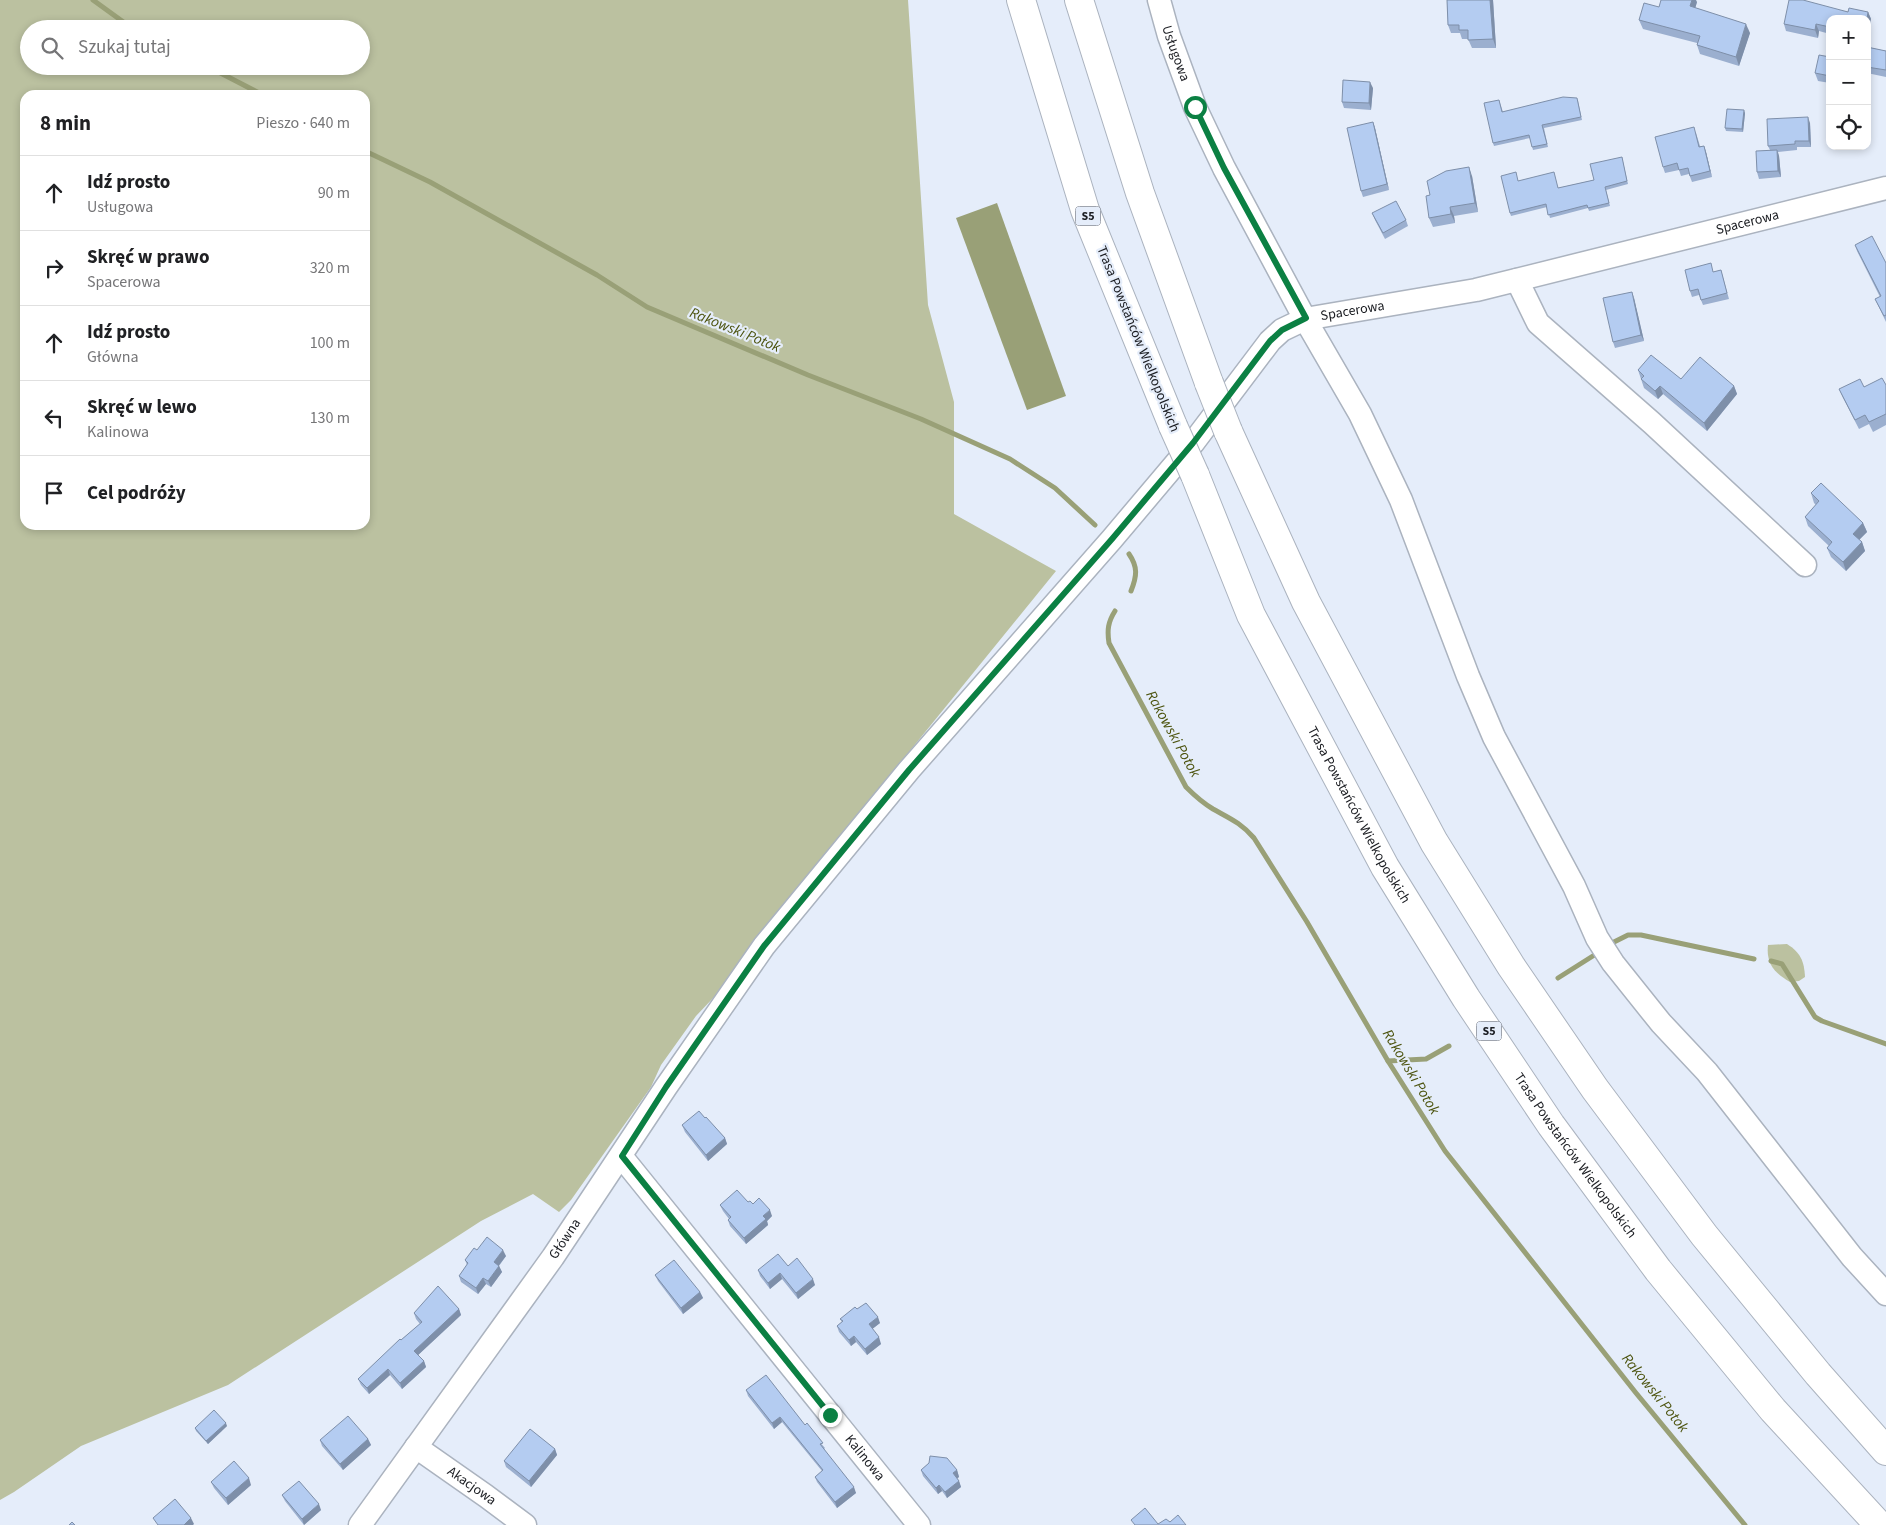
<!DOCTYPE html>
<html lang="pl">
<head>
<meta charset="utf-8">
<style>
	body { margin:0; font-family:"Source Sans 3",sans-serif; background:#f6f6f6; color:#202124 }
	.controls { position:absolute; right:15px; top:15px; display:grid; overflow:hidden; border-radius:10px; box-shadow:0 2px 8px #0003 }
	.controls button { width:45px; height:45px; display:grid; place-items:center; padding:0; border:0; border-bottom:1px solid #e0e0e0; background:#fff; color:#202124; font:25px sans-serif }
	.stop { position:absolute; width:15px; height:15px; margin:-11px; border:4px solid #0b8043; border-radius:50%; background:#fff }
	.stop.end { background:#0b8043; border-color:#fff; box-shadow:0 1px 5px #0008 }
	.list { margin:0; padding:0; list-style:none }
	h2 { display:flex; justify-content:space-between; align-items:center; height:65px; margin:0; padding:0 20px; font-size:21px }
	h2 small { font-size:16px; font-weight:400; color:#757577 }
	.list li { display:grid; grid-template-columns:32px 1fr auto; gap:15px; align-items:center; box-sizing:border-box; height:75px; padding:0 20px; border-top:1px solid #e0e0e0 }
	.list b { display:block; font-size:19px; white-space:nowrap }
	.list p { margin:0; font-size:16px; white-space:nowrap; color:#757577 }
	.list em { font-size:16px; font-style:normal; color:#757577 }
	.icon { flex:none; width:28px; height:28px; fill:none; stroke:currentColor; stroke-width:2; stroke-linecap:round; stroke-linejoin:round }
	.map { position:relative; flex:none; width:1886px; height:1525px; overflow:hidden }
	.search { position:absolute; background:#fff; box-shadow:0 2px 8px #0003; left:20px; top:20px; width:350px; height:55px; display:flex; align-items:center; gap:12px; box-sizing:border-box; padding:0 18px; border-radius:28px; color:#757577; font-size:19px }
	.panel { position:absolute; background:#fff; box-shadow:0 2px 8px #0003; left:20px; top:90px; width:350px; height:440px; border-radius:15px }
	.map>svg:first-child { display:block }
	.green { fill:#bbc1a0; fill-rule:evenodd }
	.water { fill:#99a077 }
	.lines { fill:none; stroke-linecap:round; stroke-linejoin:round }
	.stream { stroke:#99a077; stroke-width:5 }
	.minor-casing { stroke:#abb3bf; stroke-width:25 }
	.highway-casing { stroke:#abb3bf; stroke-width:30 }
	.minor { stroke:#fff; stroke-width:22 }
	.highway { stroke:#fff; stroke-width:28 }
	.highway-bridge-casing { stroke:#abb3bf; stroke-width:30; stroke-linecap:butt }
	.highway-bridge { stroke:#fff; stroke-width:28 }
	.wall { fill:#9bafcf }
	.shaded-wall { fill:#7e8fa9 }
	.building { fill:#b4ccf1; stroke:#7e8fa9 }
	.route { stroke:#0b8043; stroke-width:6 }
	.labels { text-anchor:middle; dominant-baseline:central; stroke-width:4.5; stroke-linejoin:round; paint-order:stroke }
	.shield { fill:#e5edfa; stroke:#585b63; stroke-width:1 }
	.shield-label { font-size:12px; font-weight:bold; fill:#1b1d22 }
	.street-label { font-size:14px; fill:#1b1d22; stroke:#e5edfa }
	.water-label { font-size:15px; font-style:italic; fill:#4c530e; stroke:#e5edfa }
</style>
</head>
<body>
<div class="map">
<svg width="1886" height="1525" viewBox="0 0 1886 1525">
	<rect width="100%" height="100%" fill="#e5edfa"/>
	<g class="green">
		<path d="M0,0H908L928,305L954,402V514L1056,571L809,875L716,995L696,1016L661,1065L651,1087L571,1200L559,1212L533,1194L481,1221L228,1385L81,1446L14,1492L0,1500ZM29,29H361V66H29ZM25,95H365V525H25Z"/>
		<path d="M1787,944C1801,953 1804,961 1805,977L1799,981L1790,982C1774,973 1766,963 1768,945Z"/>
	</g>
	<path class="water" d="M997,203L1066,396L1027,410L956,218Z"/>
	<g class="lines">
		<g class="stream">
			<path d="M93,0L133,29"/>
			<path d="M207,66L263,95"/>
			<path d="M365,151L430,182L597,275L647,307L808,375L921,419L1010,459L1055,488L1095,525"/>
			<path d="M1129,554C1138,567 1137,576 1131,591"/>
			<path d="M1115,611C1108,622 1107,630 1109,643L1186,787C1194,795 1203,803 1213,809C1231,819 1241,823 1254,838L1307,922L1388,1061L1445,1151L1636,1393L1745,1525"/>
			<path d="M1612,943L1628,935H1641L1754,959"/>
			<path d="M1771,961L1782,964L1815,1017L1822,1021L1886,1044"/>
			<path d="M1558,978L1596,954"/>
			<path d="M1388,1061L1426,1059L1449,1046"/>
		</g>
		<g class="minor-casing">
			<g id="minor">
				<path id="s1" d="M1159,0L1169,36L1195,107L1224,168L1305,319L1360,414L1401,500L1468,676L1494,737L1574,886L1597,938L1613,963L1661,1023L1707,1072L1852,1257L1886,1294"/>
				<path d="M1517,280L1538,323L1652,423L1805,565"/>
				<path id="s2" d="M621,1156L919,1525"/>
				<path id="s3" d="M416,1447L486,1496L525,1525"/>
				<path id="s4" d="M360,1525L553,1257L666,1087L764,946L909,770L1112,539L1193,443L1270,341L1282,330L1305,319L1476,290L1886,188"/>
			</g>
		</g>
		<g class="highway-casing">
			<g id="highway">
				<path d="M1021,0L1085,210L1173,426"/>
				<path d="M1079,0L1140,193L1209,383"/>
				<path d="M1228,431L1306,602L1434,842L1511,966L1595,1089L1704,1235L1818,1374L1886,1451"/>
				<path id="s5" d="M1195,475L1251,615L1385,867L1466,998L1551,1125L1658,1270L1773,1410L1879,1525"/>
			</g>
		</g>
		<use href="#minor" class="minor"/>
		<use href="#highway" class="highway"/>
		<g class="highway-bridge-casing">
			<g id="highway-bridge">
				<path d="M1209,383L1228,431"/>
				<path d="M1173,426L1195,475"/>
			</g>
		</g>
		<use href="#highway-bridge" class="highway-bridge"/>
	</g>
	<g class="wall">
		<path d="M1447,0H1493L1496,48H1472L1468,39H1462L1460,33H1451L1448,25Z"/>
		<path d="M1697,2L1695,8L1750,33L1739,66L1700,54L1697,45V43L1643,29L1639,20L1659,7Z"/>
		<path d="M1848,12H1868L1871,19H1830V34L1819,31L1818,38L1786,31L1784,24Z"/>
		<path d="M1867,47L1886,51V77L1867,73Z"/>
		<path d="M1830,57V83L1818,81L1815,73Z"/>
		<path d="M1373,88L1371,110L1344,108L1342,102Z"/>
		<path d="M1499,100L1503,112L1578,101L1582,120L1544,128L1548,147L1533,150L1530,138L1494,146L1493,143Z"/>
		<path d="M1745,113L1743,132L1726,131L1725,128Z"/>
		<path d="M1373,122L1375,128L1389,190L1363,197L1361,191Z"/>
		<path d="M1810,123L1811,147H1797V150L1778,152L1779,156L1781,177L1759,179L1757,172L1770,150L1768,146Z"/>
		<path d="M1696,133L1700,146H1704L1706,152L1712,177L1692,182L1689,174L1681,176L1679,170L1665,173L1663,167Z"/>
		<path d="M1622,157L1628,184L1606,190L1610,206L1589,211L1588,208L1550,218L1547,207L1511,216L1510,213L1519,181L1558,188L1594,180Z"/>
		<path d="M1472,176L1478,212L1454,216L1455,223L1433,227L1429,218L1430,195Z"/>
		<path d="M1372,213L1406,220L1408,226L1385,239L1375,220Z"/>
		<path d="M1855,245L1886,263V322L1875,299L1880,297L1857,251Z"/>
		<path d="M1721,270L1729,299L1703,305L1699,295L1692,297L1690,291L1714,272Z"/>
		<path d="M1634,298L1644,341L1615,348L1613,342Z"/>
		<path d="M1638,370L1681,379L1734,386L1737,394L1707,431L1663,394L1658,399L1644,388Z"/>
		<path d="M1886,385V425L1873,432L1869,424L1859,429L1843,398L1839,389Z"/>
		<path d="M1811,493L1863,523L1867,532L1859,540L1862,542L1865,551L1846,571L1831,557L1827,548L1829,546L1808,526L1805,517L1816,505L1814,503Z"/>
		<path d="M705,1118L725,1138L727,1144L708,1161L685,1132L682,1125Z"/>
		<path d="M748,1202L753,1204L772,1216L767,1221L768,1225L746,1244L730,1226L728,1220L729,1219L723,1211L720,1205Z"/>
		<path d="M477,1250L506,1256L499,1266L502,1272L491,1287L486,1284L478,1294L461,1282L459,1276L467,1265L465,1260Z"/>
		<path d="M788,1266L815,1285L798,1299L782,1279L770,1289L760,1276L758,1270Z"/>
		<path d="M655,1275L700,1292L703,1298L683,1314L658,1281Z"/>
		<path d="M459,1309L461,1315L418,1355L424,1361L426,1367L402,1389L390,1375L369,1394L361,1385L358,1379L401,1340L420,1324L416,1319L414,1313Z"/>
		<path d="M857,1309L880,1323L872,1329L881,1344L867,1355L856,1342L851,1346L839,1332L837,1326L842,1322L840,1319Z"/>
		<path d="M746,1390L805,1425L825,1448L824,1449L856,1493L837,1508L817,1482L815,1477L822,1471L782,1422L774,1429L748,1396Z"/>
		<path d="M227,1426L208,1444L196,1431L195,1428Z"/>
		<path d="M368,1439L371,1445L343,1470L322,1446L320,1440Z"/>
		<path d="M555,1449L557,1455L531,1487L506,1467L504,1461Z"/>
		<path d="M929,1463L957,1470L959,1477L957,1478L959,1481L961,1487L947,1498L942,1491L938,1494L923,1476L921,1470Z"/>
		<path d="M211,1482L251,1485L228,1505L214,1488Z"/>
		<path d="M282,1495L321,1510L304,1525L285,1501Z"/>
	</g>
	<g class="shaded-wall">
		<path d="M1490,0H1493L1496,48L1493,39Z"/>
		<path d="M1692,0H1696L1697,2L1693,16L1690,6Z"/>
		<path d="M1868,12L1871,19L1867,39V19Z"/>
		<path d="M1746,24L1750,33L1739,66L1736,57Z"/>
		<path d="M1816,24L1819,31L1818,38L1815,30Z"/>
		<path d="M1370,82L1373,88L1371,110L1369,103Z"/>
		<path d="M1744,110L1745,113L1743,132L1742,129Z"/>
		<path d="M1808,117L1810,123L1811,147L1809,141Z"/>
		<path d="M1373,122L1375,128L1389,190L1387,184Z"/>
		<path d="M1704,146L1706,152L1712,177L1710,171Z"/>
		<path d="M1777,150L1779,156L1781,177L1778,171Z"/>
		<path d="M1469,167L1472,176L1478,212L1475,203Z"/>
		<path d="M1450,207L1454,216L1455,223L1451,214Z"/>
		<path d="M1632,292L1634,298L1644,341L1641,335Z"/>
		<path d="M1660,386L1663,394L1658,399L1655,391Z"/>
		<path d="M1734,386L1737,394L1707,431L1704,423Z"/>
		<path d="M1863,523L1867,532L1856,543L1853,534Z"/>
		<path d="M1862,542L1865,551L1846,571L1843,562Z"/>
		<path d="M725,1138L727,1144L708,1161L706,1155Z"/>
		<path d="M770,1210L772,1216L767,1221L768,1225L746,1244L744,1238L763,1216Z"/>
		<path d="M503,1250L506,1256L496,1269L494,1262Z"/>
		<path d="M499,1266L502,1272L491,1287L488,1281Z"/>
		<path d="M780,1273L782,1279L770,1289L768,1283Z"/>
		<path d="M483,1278L486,1284L478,1294L476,1288Z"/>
		<path d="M813,1279L815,1285L798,1299L796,1293Z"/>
		<path d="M700,1292L703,1298L683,1314L681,1308Z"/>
		<path d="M459,1309L461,1315L416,1357L414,1351Z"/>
		<path d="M878,1317L880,1323L871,1330L869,1324Z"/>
		<path d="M854,1336L856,1342L851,1346L849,1340Z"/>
		<path d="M879,1337L881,1344L867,1355L865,1349Z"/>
		<path d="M424,1361L426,1367L402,1389L400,1383Z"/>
		<path d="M388,1369L390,1375L369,1394L367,1388Z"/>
		<path d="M780,1417L782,1422L774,1429L772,1423Z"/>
		<path d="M226,1423L227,1426L208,1444L206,1441Z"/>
		<path d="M368,1439L371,1445L343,1470L340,1464Z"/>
		<path d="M555,1449L557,1455L531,1487L529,1481Z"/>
		<path d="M957,1470L959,1477L955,1480L953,1473Z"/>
		<path d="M249,1478L251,1485L228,1505L226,1498Z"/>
		<path d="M959,1481L961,1487L947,1498L945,1492Z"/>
		<path d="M939,1485L942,1491L938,1494L936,1488Z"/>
		<path d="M854,1487L856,1493L837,1508L835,1502Z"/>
		<path d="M319,1504L321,1510L304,1525L302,1519Z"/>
		<path d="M191,1518L194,1524L193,1525H184Z"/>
	</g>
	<g class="building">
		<path d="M1447,0H1490L1493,39L1468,40V30H1459V25H1448Z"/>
		<path d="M1661,0H1692L1690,6L1746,24L1736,57L1697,45L1700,36L1639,20L1644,3L1659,7Z"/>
		<path d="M1789,0H1803L1848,12L1849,8L1868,12L1867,19H1830V27L1816,24L1815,30L1784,24Z"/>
		<path d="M1867,47L1886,51V70L1867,67Z"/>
		<path d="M1819,55L1830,57V76L1815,73Z"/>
		<path d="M1343,80L1370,82L1369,103L1342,102Z"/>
		<path d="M1563,97L1577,98L1581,117L1542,125L1547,144L1532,147L1529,135L1493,143L1484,103L1499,100L1502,112Z"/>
		<path d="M1727,109L1744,110L1742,129L1725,128Z"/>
		<path d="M1808,117L1809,141H1795V144L1768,146L1767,119Z"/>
		<path d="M1373,122L1387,184L1361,191L1347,128Z"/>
		<path d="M1694,127L1699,147L1704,146L1710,171L1690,176L1688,168L1679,170L1677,163L1663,167L1655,137Z"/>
		<path d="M1777,150L1778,171L1757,172L1756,151Z"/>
		<path d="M1622,157L1627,181L1605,187L1609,203L1588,208L1587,205L1548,215L1546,204L1510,213L1501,176L1516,172L1518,181L1554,172L1558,188L1594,180L1590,164Z"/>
		<path d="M1469,167L1475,203L1450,207L1451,214L1429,218L1426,196L1430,195L1427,181L1446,171Z"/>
		<path d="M1396,201L1406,220L1383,233L1372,213Z"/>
		<path d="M1872,236L1886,263V315L1884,316L1875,299L1881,296L1855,245Z"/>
		<path d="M1711,263L1713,272L1721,270L1727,293L1701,300L1698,289L1690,291L1685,270Z"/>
		<path d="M1632,292L1641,335L1613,342L1603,298Z"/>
		<path d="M1651,355L1681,379L1700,357L1734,386L1704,423L1660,386L1655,391L1641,379L1644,376L1638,370Z"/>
		<path d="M1882,378L1886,385V414L1869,422L1865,415L1855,420L1839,389L1860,379L1864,387Z"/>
		<path d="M1821,483L1863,523L1853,534L1862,542L1843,562L1827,548L1832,542L1805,517L1819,501L1811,493Z"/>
		<path d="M699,1111L705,1118L706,1117L725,1138L706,1155L682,1125Z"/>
		<path d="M737,1190L748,1202L750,1201L753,1204L759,1198L770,1210L763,1216L766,1219L744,1238L728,1220L731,1217L720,1205Z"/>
		<path d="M487,1237L503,1250L494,1262L499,1266L488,1281L483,1278L476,1288L459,1276L468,1263L465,1260L474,1248L477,1250Z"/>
		<path d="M778,1254L788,1266L797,1258L813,1279L796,1293L780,1273L768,1283L758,1270Z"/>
		<path d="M674,1260L700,1292L681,1308L655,1275Z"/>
		<path d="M438,1286L459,1309L414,1351L424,1361L400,1383L388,1369L367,1388L358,1379L400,1339L401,1340L422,1322L414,1313Z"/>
		<path d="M866,1303L878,1317L869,1324L879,1337L865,1349L854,1336L849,1340L837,1326L843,1321L840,1319L855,1307L857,1309Z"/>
		<path d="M766,1375L805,1425L807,1423L823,1443L820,1444L854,1487L835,1502L815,1477L823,1470L780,1417L772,1423L746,1390Z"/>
		<path d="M214,1410L226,1423L206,1441L195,1428Z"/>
		<path d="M348,1416L368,1439L340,1464L320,1440Z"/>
		<path d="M530,1429L555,1449L529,1481L504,1461Z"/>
		<path d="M930,1456L947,1458L957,1470L953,1473L959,1481L945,1492L939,1485L936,1488L921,1470L929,1463Z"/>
		<path d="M234,1461L249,1478L226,1498L211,1482Z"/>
		<path d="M299,1481L319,1504L302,1519L282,1495Z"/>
		<path d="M175,1499L191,1518L184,1525H158L153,1518Z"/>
		<path d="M1145,1508L1158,1524L1166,1519L1170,1522L1178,1515L1186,1525H1135L1131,1520Z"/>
		<path d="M72,1522L75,1525H69Z"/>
	</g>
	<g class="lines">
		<path class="route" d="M830,1415L622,1156L666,1087L764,946L909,770L1112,539L1193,443L1270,341L1282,330L1306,318L1224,168L1195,107"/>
	</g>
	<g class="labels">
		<g class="shield">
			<rect x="1075.5" y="206.5" width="25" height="19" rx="4"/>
			<rect x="1476.5" y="1021.5" width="25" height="19" rx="4"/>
		</g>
		<g class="shield-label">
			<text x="1088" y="216">S5</text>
			<text x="1489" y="1031">S5</text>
		</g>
		<g class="street-label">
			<text stroke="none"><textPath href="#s1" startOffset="56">Usługowa</textPath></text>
			<text stroke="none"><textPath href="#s4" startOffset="1990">Spacerowa</textPath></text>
			<text stroke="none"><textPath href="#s4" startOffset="1585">Spacerowa</textPath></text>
			<text transform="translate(1138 339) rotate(68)">Trasa Powstańców Wielkopolskich</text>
			<text stroke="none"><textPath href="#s5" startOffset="378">Trasa Powstańców Wielkopolskich</textPath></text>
			<text stroke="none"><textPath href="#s5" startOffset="782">Trasa Powstańców Wielkopolskich</textPath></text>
			<text stroke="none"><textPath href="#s4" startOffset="352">Główna</textPath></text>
			<text stroke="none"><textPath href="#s2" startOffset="388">Kalinowa</textPath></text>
			<text stroke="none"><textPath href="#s3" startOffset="68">Akacjowa</textPath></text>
		</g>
		<g class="water-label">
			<text transform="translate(735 330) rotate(22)">Rakowski Potok</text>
			<text transform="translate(1173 734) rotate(61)">Rakowski Potok</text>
			<text transform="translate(1411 1072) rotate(59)">Rakowski Potok</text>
			<text transform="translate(1655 1393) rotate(51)">Rakowski Potok</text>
		</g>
	</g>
</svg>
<div class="controls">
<button>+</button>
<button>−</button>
<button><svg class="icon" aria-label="locate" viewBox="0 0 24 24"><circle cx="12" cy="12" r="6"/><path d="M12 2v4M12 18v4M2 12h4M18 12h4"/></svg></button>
</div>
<div class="stop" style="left:1195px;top:107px"></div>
<div class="stop end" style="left:830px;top:1415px"></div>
<div class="search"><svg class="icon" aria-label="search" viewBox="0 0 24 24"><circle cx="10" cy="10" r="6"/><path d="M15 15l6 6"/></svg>Szukaj tutaj</div>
<section class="panel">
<h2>8 min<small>Pieszo · 640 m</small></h2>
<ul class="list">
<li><svg class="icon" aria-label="ahead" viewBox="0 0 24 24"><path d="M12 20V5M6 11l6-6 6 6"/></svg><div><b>Idź prosto</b><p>Usługowa</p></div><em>90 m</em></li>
<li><svg class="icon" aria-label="right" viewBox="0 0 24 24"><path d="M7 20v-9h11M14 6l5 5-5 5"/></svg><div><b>Skręć w prawo</b><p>Spacerowa</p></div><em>320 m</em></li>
<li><svg class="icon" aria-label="ahead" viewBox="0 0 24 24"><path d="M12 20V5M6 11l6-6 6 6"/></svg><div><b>Idź prosto</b><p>Główna</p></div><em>100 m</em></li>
<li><svg class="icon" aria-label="left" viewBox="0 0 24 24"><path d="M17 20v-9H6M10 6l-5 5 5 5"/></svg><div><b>Skręć w lewo</b><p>Kalinowa</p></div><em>130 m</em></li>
<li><svg class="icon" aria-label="arrive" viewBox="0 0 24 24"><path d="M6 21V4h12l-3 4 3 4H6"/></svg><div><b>Cel podróży</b></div></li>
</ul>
</section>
</div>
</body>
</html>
